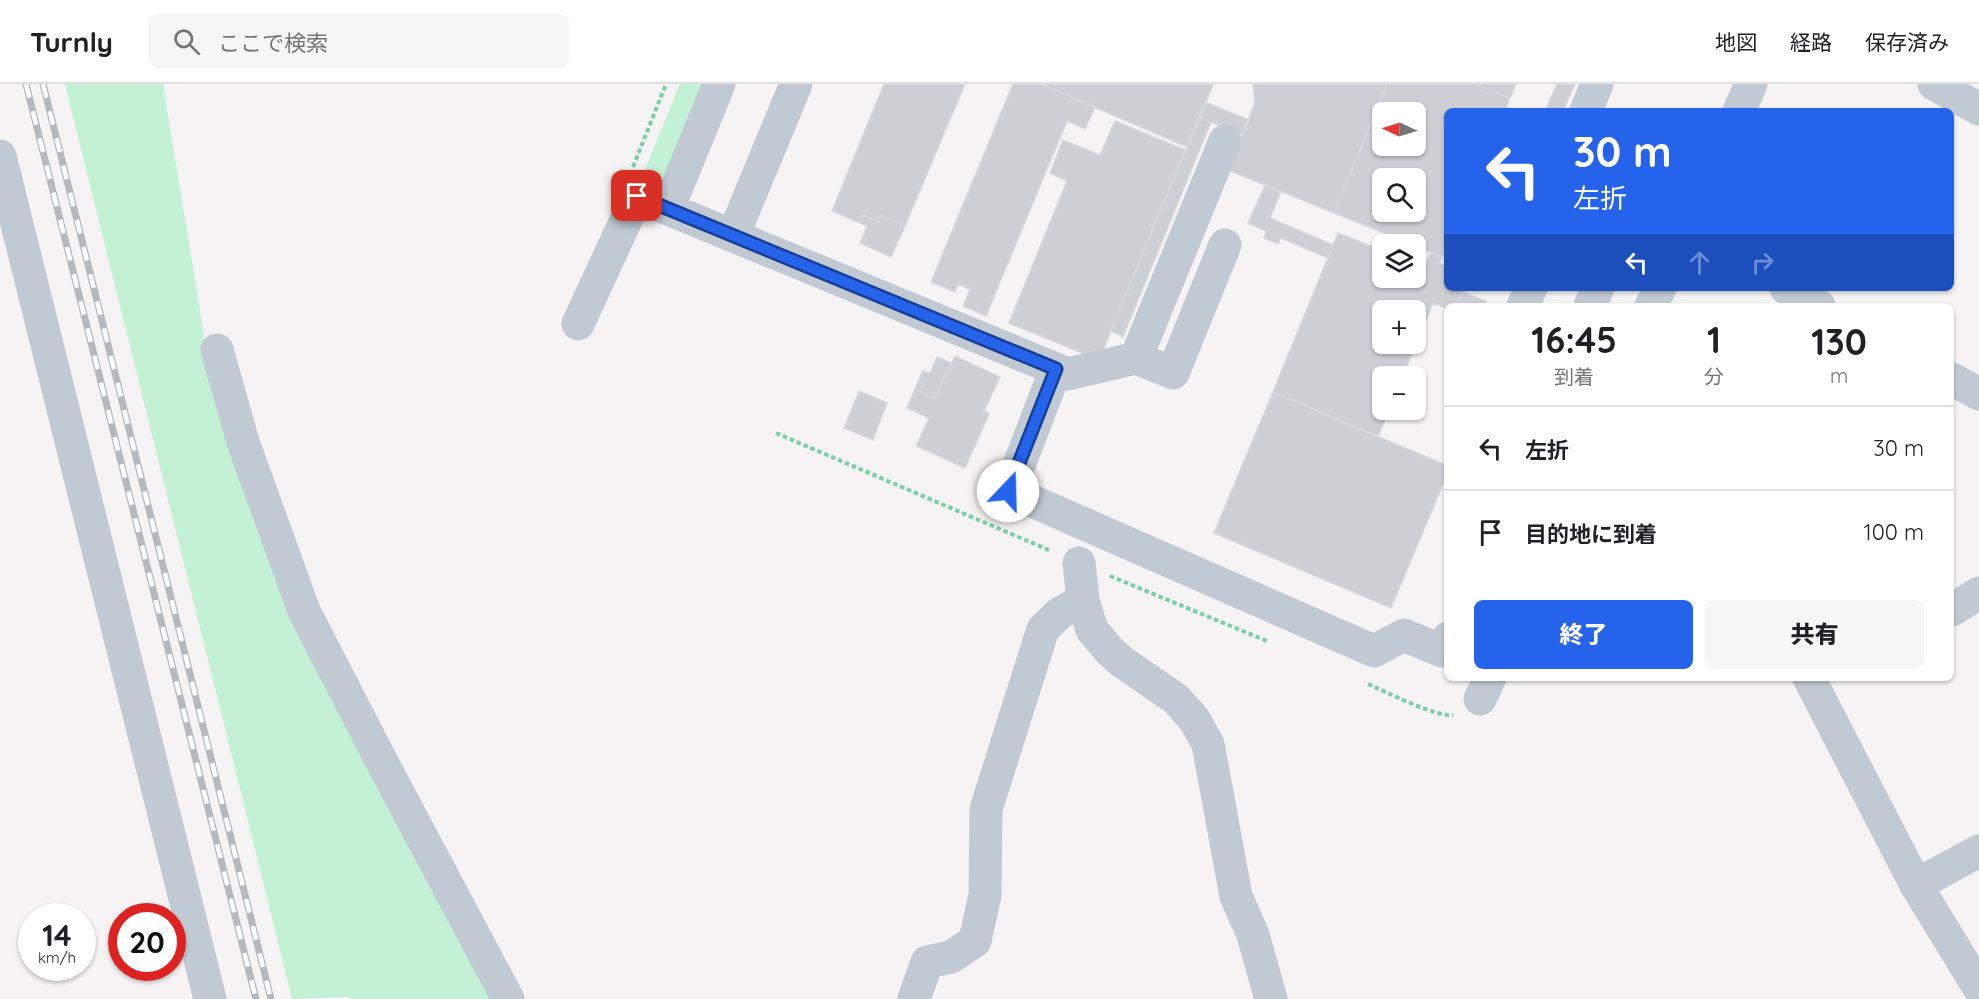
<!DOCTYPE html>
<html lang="ja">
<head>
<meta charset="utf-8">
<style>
  :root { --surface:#fff; --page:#f6f6f6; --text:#202124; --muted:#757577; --line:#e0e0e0; --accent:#2563eb }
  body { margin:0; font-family:Quicksand,"Noto Sans JP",sans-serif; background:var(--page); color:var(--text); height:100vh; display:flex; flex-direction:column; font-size:22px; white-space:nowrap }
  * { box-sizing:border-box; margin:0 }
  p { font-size:20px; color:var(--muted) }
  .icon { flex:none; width:33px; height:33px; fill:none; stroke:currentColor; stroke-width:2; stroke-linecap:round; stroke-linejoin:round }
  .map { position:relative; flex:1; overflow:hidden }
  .details { position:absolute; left:1444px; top:219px; width:510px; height:378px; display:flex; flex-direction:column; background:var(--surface); border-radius:9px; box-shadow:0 2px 4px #0004 }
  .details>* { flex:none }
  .hud { position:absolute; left:1444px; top:24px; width:510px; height:183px; border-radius:9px; box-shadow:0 2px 4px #0004; background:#2563eb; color:#fff; overflow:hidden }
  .needle { width:39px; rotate:274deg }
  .buttons { position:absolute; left:1372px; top:18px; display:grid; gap:12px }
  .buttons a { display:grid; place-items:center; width:54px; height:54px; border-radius:9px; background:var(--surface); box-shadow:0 2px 4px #0004; font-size:30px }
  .speed { position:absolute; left:18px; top:819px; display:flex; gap:12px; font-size:30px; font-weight:700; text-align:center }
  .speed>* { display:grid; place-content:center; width:78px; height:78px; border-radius:50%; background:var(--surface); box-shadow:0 2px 4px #0004; line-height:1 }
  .speed small { font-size:15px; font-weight:400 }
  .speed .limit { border:9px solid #d22; background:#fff; color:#111 }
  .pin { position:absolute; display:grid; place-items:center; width:51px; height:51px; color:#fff; margin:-26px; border-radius:12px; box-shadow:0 3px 9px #0006 }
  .me { position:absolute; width:66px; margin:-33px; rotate:21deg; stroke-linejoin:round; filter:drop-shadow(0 0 4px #0008) }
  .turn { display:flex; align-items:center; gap:21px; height:126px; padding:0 30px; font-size:27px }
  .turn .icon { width:78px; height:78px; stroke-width:2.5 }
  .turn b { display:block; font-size:42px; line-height:51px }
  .lanes { display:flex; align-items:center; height:57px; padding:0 30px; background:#0003; justify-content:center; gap:30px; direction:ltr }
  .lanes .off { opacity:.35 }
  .eta { display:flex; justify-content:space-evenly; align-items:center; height:102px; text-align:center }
  .eta b { font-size:36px; font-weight:800; line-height:42px }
  .cta { display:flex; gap:12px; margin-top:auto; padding:12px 30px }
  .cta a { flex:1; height:69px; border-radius:9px; background:var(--accent); color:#fff; font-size:24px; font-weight:800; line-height:69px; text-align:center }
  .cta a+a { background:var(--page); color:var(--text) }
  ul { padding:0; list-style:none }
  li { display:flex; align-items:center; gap:18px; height:84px; padding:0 30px; border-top:2px solid var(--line) }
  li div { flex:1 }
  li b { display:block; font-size:22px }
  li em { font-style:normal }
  header { display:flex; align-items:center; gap:36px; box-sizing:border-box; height:84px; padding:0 30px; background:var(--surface); border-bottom:2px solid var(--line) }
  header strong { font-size:28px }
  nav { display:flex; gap:33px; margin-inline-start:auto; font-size:21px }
  .search { width:420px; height:54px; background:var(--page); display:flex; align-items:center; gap:15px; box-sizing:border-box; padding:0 21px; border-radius:9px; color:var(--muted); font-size:22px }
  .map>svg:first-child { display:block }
  .green { fill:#c3f1d5 }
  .building { fill:#cdcfd5; stroke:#d7d9de; stroke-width:1.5; fill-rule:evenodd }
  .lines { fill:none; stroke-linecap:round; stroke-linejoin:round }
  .path { stroke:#7ad0a6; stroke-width:4; stroke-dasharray:4.5 3; stroke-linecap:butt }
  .minor { stroke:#c1cad2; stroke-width:33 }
  .rail-casing { stroke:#b5b8bd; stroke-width:7 }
  .rail { stroke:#fff; stroke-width:4.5; stroke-dasharray:14; stroke-linecap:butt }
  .route-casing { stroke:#184099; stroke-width:15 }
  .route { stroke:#2563eb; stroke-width:10 }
</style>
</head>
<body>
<header>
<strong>Turnly</strong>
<div class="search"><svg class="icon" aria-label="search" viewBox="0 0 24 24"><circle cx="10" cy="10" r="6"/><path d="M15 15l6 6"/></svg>ここで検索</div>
<nav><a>地図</a><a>経路</a><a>保存済み</a></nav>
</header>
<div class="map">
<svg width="1979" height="915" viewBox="0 0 1979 915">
  <rect width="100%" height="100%" fill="#f5f3f3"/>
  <path class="green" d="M65,0H163L207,270L235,364L499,915H351L349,913L292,915Z
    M680,0H703L663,95L644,88Z"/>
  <path class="building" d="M884,0H965L905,142L881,131L878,138L863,131L860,139L832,127Z
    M1013,0H1041L1095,23L1085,45L1067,37L986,232L963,222L970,205L958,200L955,208L931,198Z
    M1041,0H1209L1213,1L1187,63Z
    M1253,0H1387L1334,129L1228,86L1255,19Z
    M1387,0H1475L1510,14L1505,27H1448V160L1442,173L1416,162V160H1411L1334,129ZM1383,28H1416V62H1383ZM1383,94H1416V128H1383Z
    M1475,0H1516L1510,14Z
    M1557,0H1575L1563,27H1545Z
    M1205,18L1249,36L1243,51L1199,33Z
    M1199,33L1211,38L1123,253L1111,247Z
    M1115,37L1185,66L1099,276L1009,239L1067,97L1050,89L1063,56L1100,71Z
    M1265,101L1281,108L1270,134L1333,161L1328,174L1281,154L1278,160L1264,154L1266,147L1248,139Z
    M863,131L878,138L881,131L905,142L891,173L860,159L867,142L860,139Z
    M1338,149L1383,167V194H1416V181L1424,184L1431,168L1442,173L1439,179L1448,183V204H1464L1457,222H1448V225L1433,219L1403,292H1383V326H1389L1378,353L1273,308ZM1383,226H1416V260H1383Z
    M1462,208L1486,217L1483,222H1457Z
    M955,272L1000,293L984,327L989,330L965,384L916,362L929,334L907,324L915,305L935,314Z
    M937,273L951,279L935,314L915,305L923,287L930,289Z
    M859,307L887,319L873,356L844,344Z
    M1273,308L1448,382V388L1391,524L1214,449Z"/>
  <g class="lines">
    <path class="path" d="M633,83L666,0
      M776,349L1051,467
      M1110,492L1267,557
      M1368,600C1384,607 1438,634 1453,631"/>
    <path class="minor" d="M719,0L668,125L1068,290L1136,274L1225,57
      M1934,0L1979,25
      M1586,27L1597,0
      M1739,27L1751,0
      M0,72L210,915
      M733,152L796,0
      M1786,204L1819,222
      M1523,222L1531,204
      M1590,222L1598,204
      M1651,222L1660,204
      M578,240L637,112L668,125
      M217,266L243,358L304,527L384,682L508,915
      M1136,274L1173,289L1225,161
      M1056,285L1009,407L1374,567L1404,551L1442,567L1448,554
      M1952,295L1979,310
      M1079,479L1083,516L1092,546L1110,567L1121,577L1176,615L1194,635L1208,660L1236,812L1253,851L1271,915
      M1952,526L1979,509
      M1809,594L1916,801L1979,904
      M1480,615L1490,594
      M1916,801L1979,767
      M914,915L927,878L951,873L975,857L985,811L986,725L1043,545L1060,529L1083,516"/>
    <defs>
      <path id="rail" d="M26,0L256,915
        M43,0L271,915"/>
    </defs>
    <use href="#rail" class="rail-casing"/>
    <use href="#rail" class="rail"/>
  </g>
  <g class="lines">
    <defs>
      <path id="route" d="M637,112L1056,285L1008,407"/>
    </defs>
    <use href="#route" class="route-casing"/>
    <use href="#route" class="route"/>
  </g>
</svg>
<div class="buttons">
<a><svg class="needle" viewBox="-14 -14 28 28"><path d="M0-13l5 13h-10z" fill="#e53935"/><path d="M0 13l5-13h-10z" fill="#757577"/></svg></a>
<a><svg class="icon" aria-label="search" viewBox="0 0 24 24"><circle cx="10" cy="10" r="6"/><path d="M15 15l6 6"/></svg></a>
<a><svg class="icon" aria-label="layers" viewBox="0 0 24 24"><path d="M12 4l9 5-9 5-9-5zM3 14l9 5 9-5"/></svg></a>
<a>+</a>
<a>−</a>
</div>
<div class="speed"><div>14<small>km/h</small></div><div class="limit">20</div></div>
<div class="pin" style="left:637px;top:112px;background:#d93025"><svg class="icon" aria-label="arrive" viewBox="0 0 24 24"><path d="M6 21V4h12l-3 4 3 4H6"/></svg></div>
<svg class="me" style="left:1008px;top:407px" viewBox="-20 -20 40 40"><circle r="19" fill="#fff"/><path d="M0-13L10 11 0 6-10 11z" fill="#2563eb"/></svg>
<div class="hud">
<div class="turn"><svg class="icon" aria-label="left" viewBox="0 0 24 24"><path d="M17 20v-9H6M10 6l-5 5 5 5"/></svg><div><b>30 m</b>左折</div></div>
<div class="lanes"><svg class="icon" aria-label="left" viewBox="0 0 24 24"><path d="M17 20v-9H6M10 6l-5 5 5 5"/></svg><svg class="icon off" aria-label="ahead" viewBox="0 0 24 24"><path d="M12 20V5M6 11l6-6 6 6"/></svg><svg class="icon off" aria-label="right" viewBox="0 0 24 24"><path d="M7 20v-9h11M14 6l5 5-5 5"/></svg></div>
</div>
<section class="details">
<div class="eta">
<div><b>16:45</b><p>到着</p></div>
<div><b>1</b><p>分</p></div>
<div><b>130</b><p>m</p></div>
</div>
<ul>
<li><svg class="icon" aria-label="left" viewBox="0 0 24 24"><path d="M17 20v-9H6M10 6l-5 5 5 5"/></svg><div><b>左折</b></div><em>30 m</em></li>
<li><svg class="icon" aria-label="arrive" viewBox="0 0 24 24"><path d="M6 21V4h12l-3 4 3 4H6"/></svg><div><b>目的地に到着</b></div><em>100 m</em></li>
</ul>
<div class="cta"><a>終了</a><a>共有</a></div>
</section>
</div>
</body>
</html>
